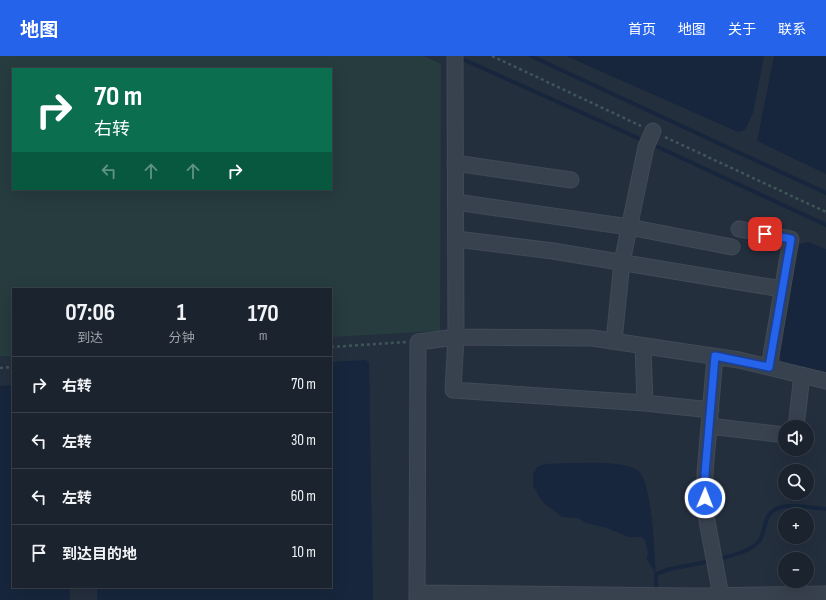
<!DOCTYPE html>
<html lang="zh">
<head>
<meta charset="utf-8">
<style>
  :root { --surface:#1b232e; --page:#242b36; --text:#f1f3f6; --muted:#a0a4aa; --line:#39404a; --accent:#2563eb }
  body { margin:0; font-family:"Sofia Sans Condensed","Noto Sans SC",sans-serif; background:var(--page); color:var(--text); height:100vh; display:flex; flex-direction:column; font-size:15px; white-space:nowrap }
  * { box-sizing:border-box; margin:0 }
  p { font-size:13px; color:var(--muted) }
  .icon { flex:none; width:22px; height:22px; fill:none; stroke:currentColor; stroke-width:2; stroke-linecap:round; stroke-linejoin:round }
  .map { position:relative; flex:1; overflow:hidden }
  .side { position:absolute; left:12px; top:232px; width:320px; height:300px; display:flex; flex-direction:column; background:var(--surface); border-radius:0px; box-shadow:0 4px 16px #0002,0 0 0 1px var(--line) }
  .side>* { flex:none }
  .guide { position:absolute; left:12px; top:12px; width:320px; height:122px; border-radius:0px; box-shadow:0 4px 16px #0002,0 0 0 1px var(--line); background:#0b6e4f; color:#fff; overflow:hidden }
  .fabs { position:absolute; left:778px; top:364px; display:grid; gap:8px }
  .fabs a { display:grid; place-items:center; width:36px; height:36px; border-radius:50%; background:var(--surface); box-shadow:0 4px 16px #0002,0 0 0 1px var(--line); font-size:20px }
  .pin { position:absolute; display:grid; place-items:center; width:34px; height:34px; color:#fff; margin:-17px; border-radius:8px; box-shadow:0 2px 6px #0006 }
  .me { position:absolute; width:44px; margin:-22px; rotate:1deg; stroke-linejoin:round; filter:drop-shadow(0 0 3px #0008) }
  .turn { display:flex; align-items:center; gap:14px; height:84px; padding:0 16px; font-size:18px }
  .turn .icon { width:52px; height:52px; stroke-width:2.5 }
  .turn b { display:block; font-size:28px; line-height:34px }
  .lanes { display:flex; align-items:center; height:38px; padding:0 16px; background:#0003; justify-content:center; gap:20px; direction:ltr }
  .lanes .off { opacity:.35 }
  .eta { display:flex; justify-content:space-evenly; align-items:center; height:68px; text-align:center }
  .eta b { font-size:24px; font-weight:700; line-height:28px }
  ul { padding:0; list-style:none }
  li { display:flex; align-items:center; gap:12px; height:56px; padding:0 16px; border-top:1px solid var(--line) }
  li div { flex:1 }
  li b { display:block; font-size:15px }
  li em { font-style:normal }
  header { display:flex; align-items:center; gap:24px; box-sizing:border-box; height:56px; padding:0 20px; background:var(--accent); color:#fff }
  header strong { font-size:19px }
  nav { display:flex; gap:22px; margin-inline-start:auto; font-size:14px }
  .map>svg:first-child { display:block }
  .green { fill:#263c3f; fill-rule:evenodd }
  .water { fill:#17263c }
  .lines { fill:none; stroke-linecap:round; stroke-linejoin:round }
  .stream { stroke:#17263c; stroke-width:4 }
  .minor-casing { stroke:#414a57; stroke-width:17 }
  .path { stroke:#3f5557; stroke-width:2.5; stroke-dasharray:3 3; stroke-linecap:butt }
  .minor { stroke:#38414e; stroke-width:15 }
  .route-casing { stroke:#184099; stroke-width:10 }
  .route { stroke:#2563eb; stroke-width:7 }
</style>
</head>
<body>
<header>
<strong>地图</strong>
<nav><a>首页</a><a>地图</a><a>关于</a><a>联系</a></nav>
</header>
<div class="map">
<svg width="826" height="544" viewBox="0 0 826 544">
  <rect width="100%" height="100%" fill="#242f3e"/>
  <path class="green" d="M0,0H424L441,8L440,275L331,281V233H13V300H0ZM13,13H331V133H13Z"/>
  <path class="water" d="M566,0H764L753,57L745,74L738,76Z
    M774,0H826V118L757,85Z
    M808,186L826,193V316L781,307L780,295L795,195L800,188Z
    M366,304L369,307L373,544H97V531H331V306Z
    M13,329V531H70V544H0V330Z
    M545,408C566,408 621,403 637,414C653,425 654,497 656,518L647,503L648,496L645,484L641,481H628L607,472L586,467L578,462L562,461L544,447L538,439L533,430V418L537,411Z"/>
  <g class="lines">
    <path class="stream" d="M531,0L826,137
      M458,1L638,82
      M658,91L826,169
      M717,503C729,501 756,494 761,482C767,469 763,455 782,451C795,448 813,452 826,453
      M656,537V518L670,513L711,505"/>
    <defs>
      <path id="minor" d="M455,0L456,281L453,334L645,347
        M455,107L571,124
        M456,146L629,171L732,191
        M739,173L791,183L769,311
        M456,183L553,195L782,233
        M614,285L622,206L646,91L653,75
        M643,290L645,347L711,354
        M715,300L705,417V454L721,540
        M709,370L785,379
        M796,371L802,319
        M418,537L692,540L826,538
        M417,544L418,286L456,281L592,282L739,304L826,325"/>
    </defs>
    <use href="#minor" class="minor-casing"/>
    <path class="path" d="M492,0L641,70
      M665,81L826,156
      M331,291L406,286
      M0,312L13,311"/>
    <use href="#minor" class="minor"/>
  </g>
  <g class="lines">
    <defs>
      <path id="route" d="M705,442V417L715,300L769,311L791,183L765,178"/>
    </defs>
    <use href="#route" class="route-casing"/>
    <use href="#route" class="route"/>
  </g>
</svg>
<div class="fabs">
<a><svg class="icon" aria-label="sound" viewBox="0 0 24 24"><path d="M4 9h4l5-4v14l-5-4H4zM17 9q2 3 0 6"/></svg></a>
<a><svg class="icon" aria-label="search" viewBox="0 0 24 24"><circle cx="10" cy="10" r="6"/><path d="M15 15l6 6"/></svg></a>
<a>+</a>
<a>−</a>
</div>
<div class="pin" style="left:765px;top:178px;background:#d93025"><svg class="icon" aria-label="arrive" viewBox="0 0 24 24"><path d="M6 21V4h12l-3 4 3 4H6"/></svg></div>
<svg class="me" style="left:705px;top:442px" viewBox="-20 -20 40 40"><circle r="17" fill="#2563eb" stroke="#fff" stroke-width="3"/><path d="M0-11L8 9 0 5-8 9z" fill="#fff"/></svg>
<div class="guide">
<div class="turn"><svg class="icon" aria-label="right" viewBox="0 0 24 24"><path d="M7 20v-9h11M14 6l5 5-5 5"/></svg><div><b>70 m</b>右转</div></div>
<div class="lanes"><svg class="icon off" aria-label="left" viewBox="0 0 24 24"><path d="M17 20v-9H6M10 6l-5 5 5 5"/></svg><svg class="icon off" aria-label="ahead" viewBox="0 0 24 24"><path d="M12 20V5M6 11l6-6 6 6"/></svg><svg class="icon off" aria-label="ahead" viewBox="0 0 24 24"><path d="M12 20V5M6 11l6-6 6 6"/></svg><svg class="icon" aria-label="right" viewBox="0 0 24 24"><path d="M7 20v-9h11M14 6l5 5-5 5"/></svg></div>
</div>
<section class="side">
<div class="eta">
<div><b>07:06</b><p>到达</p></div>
<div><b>1</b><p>分钟</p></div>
<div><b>170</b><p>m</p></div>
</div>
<ul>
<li><svg class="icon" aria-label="right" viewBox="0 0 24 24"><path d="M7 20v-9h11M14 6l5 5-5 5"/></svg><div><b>右转</b></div><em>70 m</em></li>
<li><svg class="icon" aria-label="left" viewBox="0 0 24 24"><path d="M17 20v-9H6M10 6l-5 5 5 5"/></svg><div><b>左转</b></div><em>30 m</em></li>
<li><svg class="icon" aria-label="left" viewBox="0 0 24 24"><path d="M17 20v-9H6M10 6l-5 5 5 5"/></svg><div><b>左转</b></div><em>60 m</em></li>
<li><svg class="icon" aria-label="arrive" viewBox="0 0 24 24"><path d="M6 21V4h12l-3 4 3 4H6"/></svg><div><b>到达目的地</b></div><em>10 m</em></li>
</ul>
</section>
</div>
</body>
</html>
